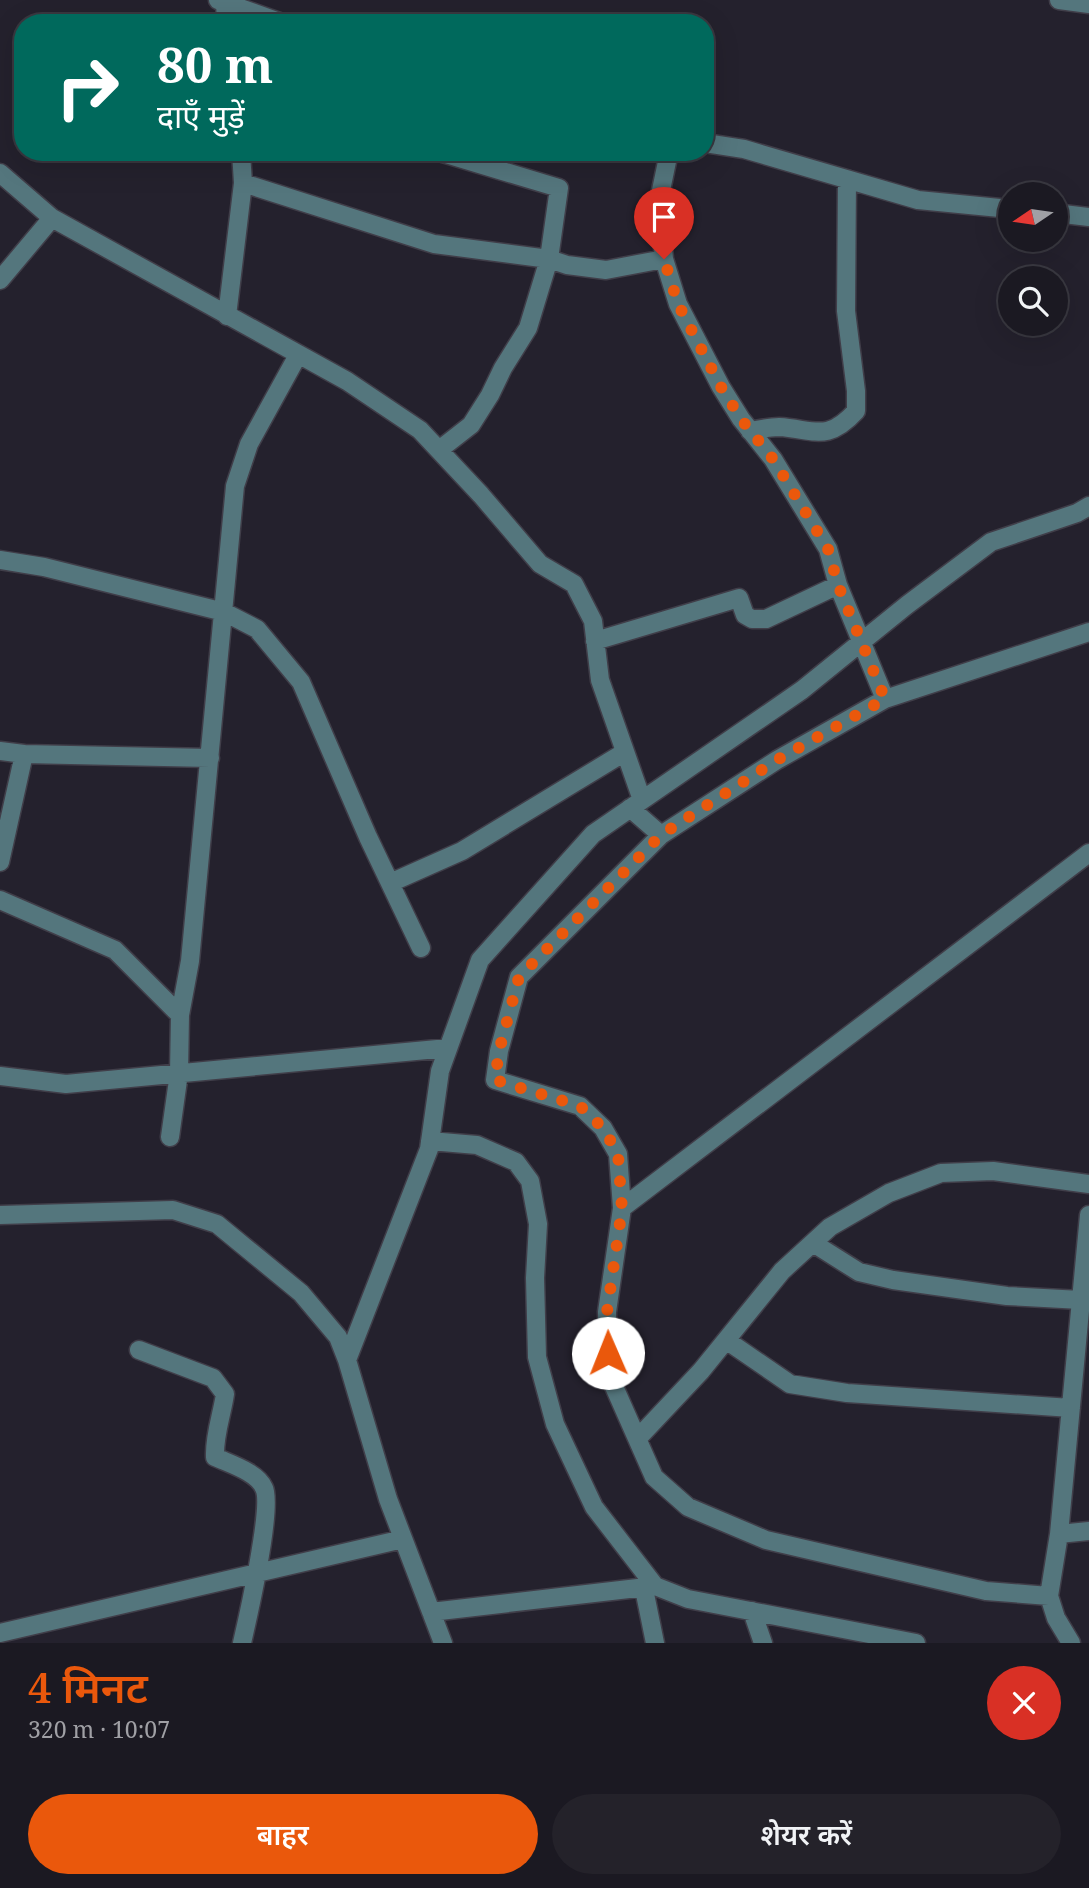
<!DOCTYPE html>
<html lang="hi">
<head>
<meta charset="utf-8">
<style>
  :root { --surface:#1b1922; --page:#24222a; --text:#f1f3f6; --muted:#a0a0a5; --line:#393840; --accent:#ea580c }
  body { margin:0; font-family:"Noto Serif","Noto Sans Devanagari",serif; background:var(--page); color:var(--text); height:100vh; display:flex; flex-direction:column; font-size:26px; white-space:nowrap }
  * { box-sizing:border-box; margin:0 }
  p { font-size:23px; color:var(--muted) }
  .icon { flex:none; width:38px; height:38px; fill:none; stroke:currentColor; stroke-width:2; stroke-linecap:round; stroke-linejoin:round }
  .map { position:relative; height:1643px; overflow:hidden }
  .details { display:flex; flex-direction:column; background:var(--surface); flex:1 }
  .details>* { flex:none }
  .top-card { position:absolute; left:14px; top:14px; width:700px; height:147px; border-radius:28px; box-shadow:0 7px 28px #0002,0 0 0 2px var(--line); background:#00695c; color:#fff; overflow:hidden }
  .needle { width:46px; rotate:257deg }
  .buttons { position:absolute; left:998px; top:182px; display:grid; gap:14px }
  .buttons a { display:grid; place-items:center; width:70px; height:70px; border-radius:50%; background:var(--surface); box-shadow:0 7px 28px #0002,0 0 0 2px var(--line); font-size:35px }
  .pin { position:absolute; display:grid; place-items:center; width:60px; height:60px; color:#fff; margin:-72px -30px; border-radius:50% 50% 50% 0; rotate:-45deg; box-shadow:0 0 7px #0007 }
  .pin .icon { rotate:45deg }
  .me { position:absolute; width:77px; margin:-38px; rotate:359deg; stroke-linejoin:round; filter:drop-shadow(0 0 5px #0008) }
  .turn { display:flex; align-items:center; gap:24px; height:147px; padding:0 28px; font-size:32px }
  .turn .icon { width:91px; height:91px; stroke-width:2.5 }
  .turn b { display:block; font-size:49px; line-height:60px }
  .round { display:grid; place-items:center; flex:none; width:74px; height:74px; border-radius:37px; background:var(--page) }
  .headline { display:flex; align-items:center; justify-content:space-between; height:119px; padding:0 28px }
  h1 { font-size:42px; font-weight:600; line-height:52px; color:var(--accent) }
  .action { display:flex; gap:14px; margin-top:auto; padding:14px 28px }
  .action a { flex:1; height:80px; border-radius:42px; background:var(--accent); color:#fff; font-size:28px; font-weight:600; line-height:80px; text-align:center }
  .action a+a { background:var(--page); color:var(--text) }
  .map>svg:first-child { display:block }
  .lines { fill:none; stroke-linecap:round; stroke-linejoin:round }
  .minor-casing { stroke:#403e49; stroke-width:21 }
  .minor { stroke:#54767d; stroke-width:18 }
  .route { stroke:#ea580c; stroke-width:12; stroke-dasharray:0 21.6 }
</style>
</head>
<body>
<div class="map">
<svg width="1089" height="1643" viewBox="0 0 1089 1643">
  <rect width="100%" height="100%" fill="#24212d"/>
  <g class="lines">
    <defs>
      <path id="minor" d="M218,0L282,23
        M1059,0L1089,4
        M225,2L226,23
        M705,143L744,149L918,200L1010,209
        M241,152L243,183L434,244L549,259L559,188L439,152
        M0,173L52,218L347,381L420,430L481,495L540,564L574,584L593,621L600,680L642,800
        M1055,213L1089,217
        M664,259L659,200L669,152
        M0,280L52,218
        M227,316L243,183
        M750,431C760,429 770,427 779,427C814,429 827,443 856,411V391L846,311L847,179
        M439,450L471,425L490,395L503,368L528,328L549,259L567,265L606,270L664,259L678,304L721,387L741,419L773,459L828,549L838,585L885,699
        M0,560L44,567L224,612L257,629L301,682L368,837L421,948
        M595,641L739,598L745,615L752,619H766L838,585
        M0,751L24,754
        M630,808L661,835
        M0,862L24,754L210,758
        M390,883L462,851L625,752
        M0,900L115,950L180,1015
        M0,1076L66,1084L448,1048
        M170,1137L179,1073L180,1015L190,961L235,486L249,444L298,355
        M430,1141L477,1145L516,1162L530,1181L538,1224L535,1278L537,1357L555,1424L594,1507L655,1586L688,1599L916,1643
        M622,1208L1089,853
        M0,1215L173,1210L217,1224L301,1293L338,1337L347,1360L388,1499L443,1643
        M813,1243L859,1272L893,1280L1007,1296L1081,1300
        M726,1340L790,1384L847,1393L1071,1408
        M139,1350L213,1378L225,1394C222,1415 214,1435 215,1457C230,1464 257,1472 264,1488C273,1506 248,1617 242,1643
        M347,1360L429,1149L440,1071L480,960L593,834L802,690L907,605L991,542L1077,513L1089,506
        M638,1438L701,1371L782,1271L830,1227L889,1193L941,1173L993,1171L1089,1184
        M1059,1534L1089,1531
        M644,1589L655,1643
        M1049,1596L986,1591L766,1540L688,1507L654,1477L608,1373L607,1312L622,1208L618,1154L603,1128L580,1106L495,1080L499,1051L519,977L661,835L777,760L885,699L1089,632
        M752,1611L763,1643
        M431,1612L655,1586
        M0,1633L403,1539
        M1071,1643L1056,1618L1049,1596L1059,1534L1089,1215"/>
    </defs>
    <use href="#minor" class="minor-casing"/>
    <use href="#minor" class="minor"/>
  </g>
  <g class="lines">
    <path class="route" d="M608,1353L607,1312L622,1209L618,1154L603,1128L580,1106L495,1080L499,1051L519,977L661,835L777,760L885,699L838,585L828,549L773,459L741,419L721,387L678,304L664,259"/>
  </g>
</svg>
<div class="buttons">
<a><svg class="needle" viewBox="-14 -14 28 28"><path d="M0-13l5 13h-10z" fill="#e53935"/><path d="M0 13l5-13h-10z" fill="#a0a0a5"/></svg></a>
<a><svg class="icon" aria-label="search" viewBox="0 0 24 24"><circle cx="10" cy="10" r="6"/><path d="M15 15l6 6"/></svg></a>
</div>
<div class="pin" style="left:664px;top:259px;background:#d93025"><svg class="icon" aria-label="arrive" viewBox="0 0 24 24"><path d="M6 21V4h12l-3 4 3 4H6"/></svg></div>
<svg class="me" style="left:608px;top:1353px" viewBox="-20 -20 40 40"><circle r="19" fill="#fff"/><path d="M0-13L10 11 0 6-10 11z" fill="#ea580c"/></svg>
<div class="top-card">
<div class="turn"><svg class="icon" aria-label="right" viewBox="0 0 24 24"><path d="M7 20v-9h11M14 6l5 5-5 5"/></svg><div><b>80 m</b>दाएँ मुड़ें</div></div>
</div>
</div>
<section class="details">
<div class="headline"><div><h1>4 मिनट</h1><p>320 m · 10:07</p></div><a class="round" style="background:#d93025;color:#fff"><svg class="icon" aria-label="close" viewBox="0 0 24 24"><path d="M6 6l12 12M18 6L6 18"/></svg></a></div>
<div class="action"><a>बाहर</a><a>शेयर करें</a></div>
</section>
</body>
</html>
